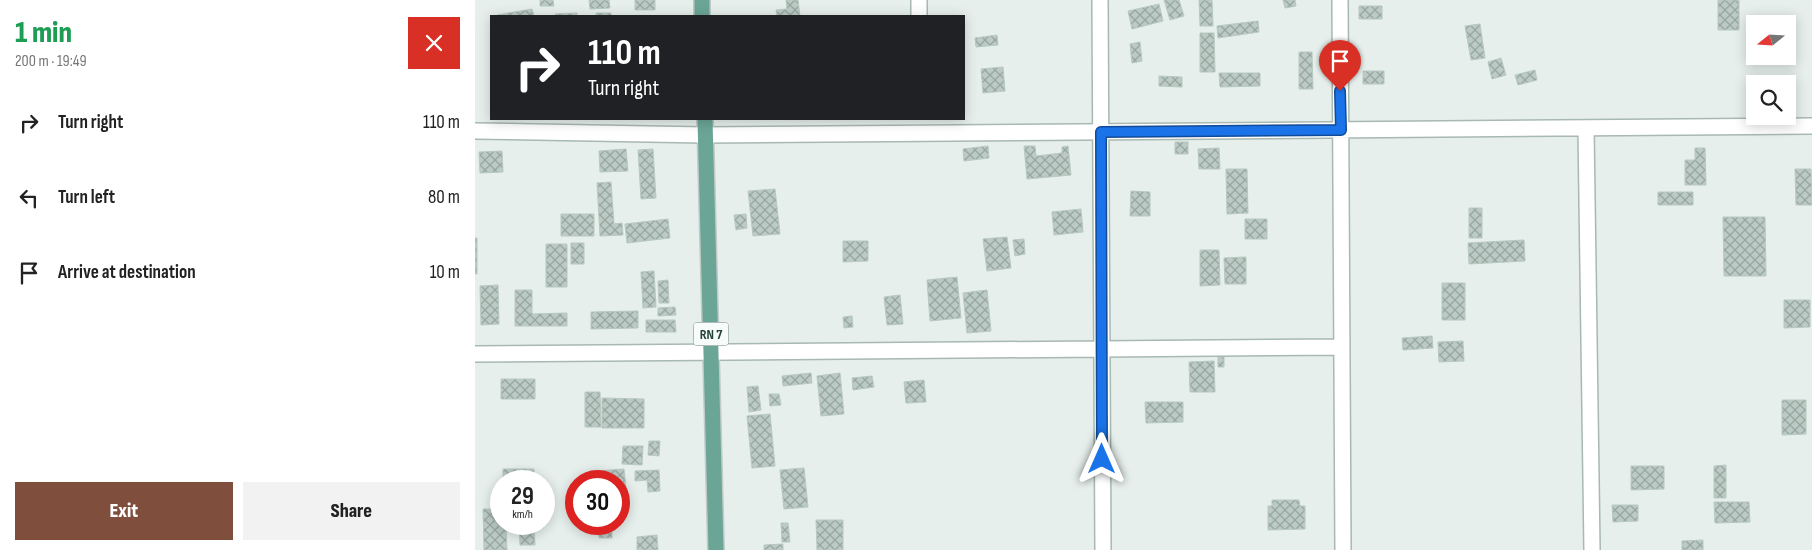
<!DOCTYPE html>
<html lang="en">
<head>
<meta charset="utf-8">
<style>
  :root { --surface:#fff; --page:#f2f2f2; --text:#222; --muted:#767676; --accent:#804e3d }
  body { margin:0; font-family:"Sofia Sans Condensed",sans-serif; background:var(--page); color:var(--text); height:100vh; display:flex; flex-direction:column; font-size:19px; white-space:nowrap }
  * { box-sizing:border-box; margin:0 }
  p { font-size:16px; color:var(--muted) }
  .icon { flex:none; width:28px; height:28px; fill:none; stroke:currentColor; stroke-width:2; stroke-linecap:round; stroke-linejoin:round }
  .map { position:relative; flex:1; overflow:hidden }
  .panel { display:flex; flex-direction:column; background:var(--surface); width:475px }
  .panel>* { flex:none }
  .hud { position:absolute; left:15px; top:15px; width:475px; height:105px; border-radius:0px; box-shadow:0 2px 12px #0003; background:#202124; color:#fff; overflow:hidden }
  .needle { width:32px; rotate:252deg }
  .tools { position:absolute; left:1271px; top:15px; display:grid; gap:10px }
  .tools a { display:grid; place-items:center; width:50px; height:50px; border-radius:0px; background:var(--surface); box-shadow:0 2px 12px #0003; font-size:25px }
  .speed { position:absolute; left:15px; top:470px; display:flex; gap:10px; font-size:25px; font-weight:700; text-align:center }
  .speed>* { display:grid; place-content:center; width:65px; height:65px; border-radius:50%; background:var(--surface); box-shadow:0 2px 12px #0003; line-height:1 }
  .speed small { font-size:12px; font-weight:400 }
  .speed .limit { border:8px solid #d22; background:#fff; color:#111 }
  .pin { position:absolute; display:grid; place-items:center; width:42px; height:42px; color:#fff; margin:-51px -21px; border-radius:50% 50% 50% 0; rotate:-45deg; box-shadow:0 0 5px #0007 }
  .pin .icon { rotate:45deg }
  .me { position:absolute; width:55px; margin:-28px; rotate:0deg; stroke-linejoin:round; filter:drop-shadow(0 0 4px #0008) }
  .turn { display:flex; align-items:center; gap:18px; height:105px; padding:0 15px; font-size:22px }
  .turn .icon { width:65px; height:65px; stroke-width:2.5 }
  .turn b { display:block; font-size:35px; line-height:42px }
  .round { display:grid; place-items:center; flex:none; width:52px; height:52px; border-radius:0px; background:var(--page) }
  .head { display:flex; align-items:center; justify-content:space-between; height:85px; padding:0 15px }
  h1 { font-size:30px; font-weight:800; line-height:38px; color:#1e9e55 }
  .primary-button { display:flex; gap:10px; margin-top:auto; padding:10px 15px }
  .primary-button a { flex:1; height:58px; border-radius:0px; background:var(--accent); color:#fff; font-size:20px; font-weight:800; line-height:58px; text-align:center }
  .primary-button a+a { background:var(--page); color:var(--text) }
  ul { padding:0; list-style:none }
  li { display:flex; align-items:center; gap:15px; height:75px; padding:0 15px }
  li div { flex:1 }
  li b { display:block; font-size:19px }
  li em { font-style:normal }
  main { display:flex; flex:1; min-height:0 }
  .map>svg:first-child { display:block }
  .building { fill:url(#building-cross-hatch); stroke:#b8c9c2 }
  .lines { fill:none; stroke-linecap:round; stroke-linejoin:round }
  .minor-casing { stroke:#a8b8b2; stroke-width:18 }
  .primary-casing { stroke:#c2cac8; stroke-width:18 }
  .minor { stroke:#fff; stroke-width:15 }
  .primary { stroke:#6aa596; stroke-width:15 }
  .route-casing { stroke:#114b97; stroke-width:12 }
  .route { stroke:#1a73e8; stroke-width:9 }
  .labels { text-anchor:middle; stroke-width:4; stroke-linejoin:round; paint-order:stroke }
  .shield { fill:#f7fbf9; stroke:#637a73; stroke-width:1 }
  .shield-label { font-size:14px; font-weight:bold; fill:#24423a }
</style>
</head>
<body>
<main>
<section class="panel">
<div class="head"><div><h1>1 min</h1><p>200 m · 19:49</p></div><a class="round" style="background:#d93025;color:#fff"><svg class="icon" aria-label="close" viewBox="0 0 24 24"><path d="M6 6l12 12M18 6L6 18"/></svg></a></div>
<ul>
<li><svg class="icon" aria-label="right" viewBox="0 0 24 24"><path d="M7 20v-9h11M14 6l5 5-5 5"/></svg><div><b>Turn right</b></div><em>110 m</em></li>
<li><svg class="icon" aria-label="left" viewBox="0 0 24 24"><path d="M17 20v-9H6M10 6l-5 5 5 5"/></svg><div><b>Turn left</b></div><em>80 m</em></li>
<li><svg class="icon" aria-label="arrive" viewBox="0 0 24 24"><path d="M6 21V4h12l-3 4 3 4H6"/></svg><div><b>Arrive at destination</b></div><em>10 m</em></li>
</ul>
<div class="primary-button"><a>Exit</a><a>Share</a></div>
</section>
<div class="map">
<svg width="1337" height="550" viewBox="0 0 1337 550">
  <defs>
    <pattern id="building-cross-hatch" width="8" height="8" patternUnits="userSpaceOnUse" patternTransform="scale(1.25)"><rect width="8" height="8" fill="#bbcac4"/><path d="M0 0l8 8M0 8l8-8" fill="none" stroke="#98a6a0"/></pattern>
  </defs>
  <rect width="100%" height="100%" fill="#e6efeb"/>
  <path class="building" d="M65,0H78L79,6H65Z
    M114,0H134L135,8L115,9Z
    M160,0H180V10H160Z
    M311,0H323L325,16H302L301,10L312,9Z
    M689,0H704L709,16L695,20Z
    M724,0H737L738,26H725Z
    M808,0H820L821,6L810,8Z
    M1243,0H1264V30H1243Z
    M684,4L688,21L657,29L653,11Z
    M884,6H907V19H884Z
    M57,9L59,16H22V15Z
    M102,13V16H80V14Z
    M121,13H136V16H121Z
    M783,21L784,32L743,38L742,26Z
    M1005,24L1010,58L996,60L990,26Z
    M725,33H739L740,72H725Z
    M522,35L523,45L501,47L500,38Z
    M665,42L667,61L657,63L655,44Z
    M824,52H837L838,89H824Z
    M1026,58L1031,75L1017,79L1013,62Z
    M528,67L530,91L508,93L506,69Z
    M1060,70L1062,80L1043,85L1040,75Z
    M888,71H909V84H888Z
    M744,73H785V86L745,87Z
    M684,76L707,77V87L684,86Z
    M700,142H713V154H700Z
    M513,146L514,158L489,161L488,149Z
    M549,146H560L561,156L587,153V147L593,146L596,175L552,179Z
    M744,148L745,169H724L723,149Z
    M1220,148H1230L1231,185H1210V160H1220Z
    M151,149L153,171L125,172L124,151Z
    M178,149L181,198L166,199L163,150Z
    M27,151L28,172L5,173L4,152Z
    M751,169H772L773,213L752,214Z
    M1320,169H1336L1337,205H1321Z
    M136,182L139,224L147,223L148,235L125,236L122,183Z
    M300,189L305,234L278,236L273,191Z
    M656,191L675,192V216H655Z
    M1183,192H1218V205H1183Z
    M994,208H1007V238H994Z
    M606,209L608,232L579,235L577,212Z
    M86,214H119V236H86Z
    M271,214L272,228L261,230L259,215Z
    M1248,217H1290L1291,276H1249Z
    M193,219L195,238L152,243L150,224Z
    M770,219H792V239H770Z
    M532,237L536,268L512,271L508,239Z
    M0,238H2V274H0Z
    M549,239L550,254L540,256L538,240Z
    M1049,240L1050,261L994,264L993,243Z
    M368,241H393V261L368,262Z
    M96,243H109V264H96Z
    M71,244H92V287H71Z
    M725,250H744L745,285L725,286Z
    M771,257V284H750L749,258Z
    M179,271L181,307L168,308L166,272Z
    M482,277L486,318L455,321L452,280Z
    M193,280L194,303H184L183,281Z
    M967,283H990V320H967Z
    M23,285L24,324L6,325L5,286Z
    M40,290H57V314L92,313V326H40Z
    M512,290L516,331L492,333L488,293Z
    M425,295L428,324L412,325L409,297Z
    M1309,300H1335V327L1309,328Z
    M200,307L201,315L183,316V308Z
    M163,311V328L116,329V312Z
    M377,316L378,327L369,328L368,317Z
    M171,320H200L201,332H171Z
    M957,336L958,348L928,350L927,338Z
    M988,341L989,361L964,362L963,342Z
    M743,357H749V367H743Z
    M739,361L740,392H715L714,362Z
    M336,373L337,383L308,386L307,376Z
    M365,373L369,414L346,416L342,376Z
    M397,376L399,387L378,390L377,378Z
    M26,379H60V399H26Z
    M449,380L451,402L431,403L429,382Z
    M283,386L286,410L274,412L272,387Z
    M110,392H125L126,427H110Z
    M294,394H304L306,405L295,406Z
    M127,398L169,399V428H127Z
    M1307,400H1331V434L1307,435Z
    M670,402H708V422L671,423Z
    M295,414L300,466L277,468L272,416Z
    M174,441H185L184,456L173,455Z
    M148,446H168L167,465L147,464Z
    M1251,465V498H1239V466Z
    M1156,466H1189V489L1156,490Z
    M329,468L333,507L309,509L305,470Z
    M28,469H59V481H28Z
    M149,469L151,489H144V481H123L122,471Z
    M184,470L185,491L173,492L172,480L160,481V471Z
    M797,500H824L825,506H830V529L793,530V506H797Z
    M1239,502H1274L1275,522L1240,523Z
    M1137,505H1163V521L1138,522Z
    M8,509H26V524H31L32,550H9Z
    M341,520H368V550H342Z
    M306,523H313L315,542H307Z
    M44,524H59L60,545H45Z
    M123,524H137V538H124Z
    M182,535L183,550H162V537Z
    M1228,540V550H1207V541Z
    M308,544V550H289V545Z"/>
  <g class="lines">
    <defs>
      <path id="minor" d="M444,0V16
        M625,0L628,550
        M865,0L868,550
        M1111,128L1117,550
        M0,131L230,135L1337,126
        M0,354L867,347"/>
      <path id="primary" d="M227,0V16
        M230,119L241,550"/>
    </defs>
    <use href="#minor" class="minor-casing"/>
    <use href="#primary" class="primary-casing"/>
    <use href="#minor" class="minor"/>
    <use href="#primary" class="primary"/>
  </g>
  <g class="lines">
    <defs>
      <path id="route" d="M627,459L626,132L866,130L865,91"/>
    </defs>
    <use href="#route" class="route-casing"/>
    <use href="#route" class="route"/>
  </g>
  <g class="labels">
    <rect class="shield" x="218.5" y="322.5" width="35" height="23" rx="4"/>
    <g class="shield-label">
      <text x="236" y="339">RN 7</text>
    </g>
  </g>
</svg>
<div class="tools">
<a><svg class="needle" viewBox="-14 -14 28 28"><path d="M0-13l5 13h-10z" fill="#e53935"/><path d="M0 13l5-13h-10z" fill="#767676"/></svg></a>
<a><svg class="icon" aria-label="search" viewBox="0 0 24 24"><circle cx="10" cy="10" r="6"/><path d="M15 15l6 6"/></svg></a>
</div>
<div class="speed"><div>29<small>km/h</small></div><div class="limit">30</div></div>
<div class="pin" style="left:865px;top:91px;background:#d93025"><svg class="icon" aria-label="arrive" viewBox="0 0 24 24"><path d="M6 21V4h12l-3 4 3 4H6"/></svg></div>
<svg class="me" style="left:627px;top:459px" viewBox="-20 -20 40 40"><path d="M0-17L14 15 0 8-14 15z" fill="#1a73e8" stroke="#fff" stroke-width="4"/></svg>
<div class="hud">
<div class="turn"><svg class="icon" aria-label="right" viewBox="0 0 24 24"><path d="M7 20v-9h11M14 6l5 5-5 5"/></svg><div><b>110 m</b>Turn right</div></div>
</div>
</div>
</main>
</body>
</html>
